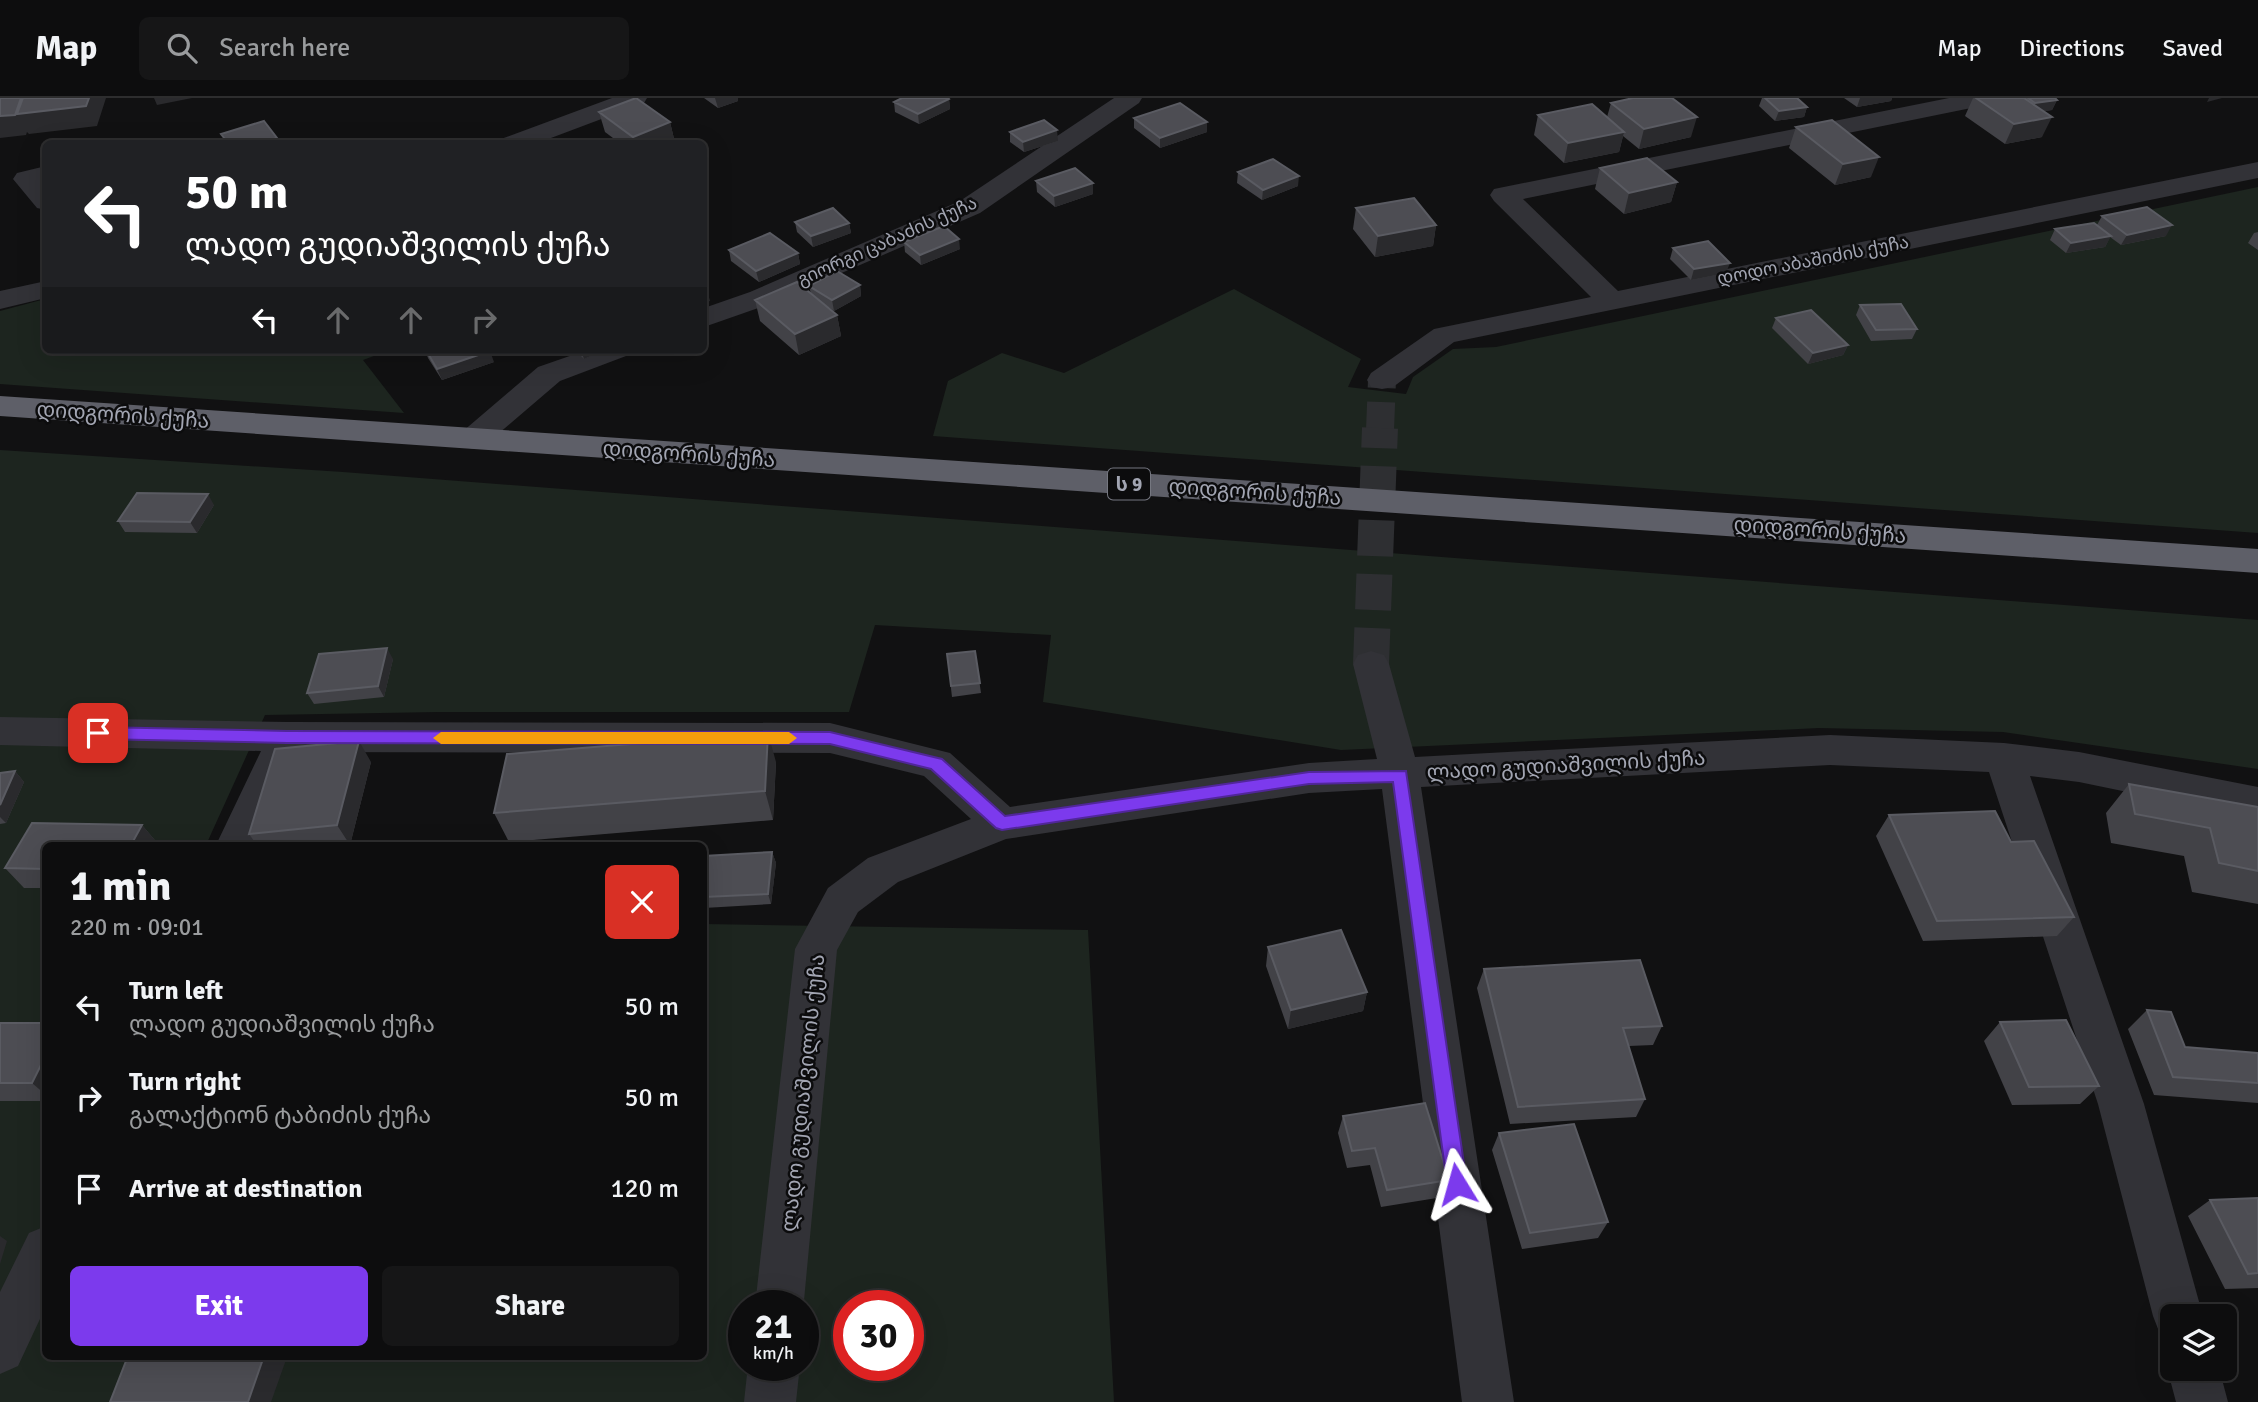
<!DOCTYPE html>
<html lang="en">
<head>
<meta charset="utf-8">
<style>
  :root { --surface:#0d0d0e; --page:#161617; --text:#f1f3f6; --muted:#9a9c9e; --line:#2d2d2e; --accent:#7c3aed }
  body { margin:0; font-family:Signika,"Noto Sans Georgian",sans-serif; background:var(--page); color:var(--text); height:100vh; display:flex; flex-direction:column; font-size:26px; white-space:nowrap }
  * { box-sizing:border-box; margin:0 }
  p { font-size:23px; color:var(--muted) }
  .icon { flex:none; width:38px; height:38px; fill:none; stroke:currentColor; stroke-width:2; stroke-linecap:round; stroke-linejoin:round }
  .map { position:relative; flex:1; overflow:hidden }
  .panel { position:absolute; left:42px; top:744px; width:665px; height:518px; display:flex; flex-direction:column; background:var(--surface); border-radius:10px; box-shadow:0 7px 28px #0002,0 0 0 2px var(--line) }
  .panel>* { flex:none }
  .hud { position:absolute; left:42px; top:42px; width:665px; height:214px; border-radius:10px; box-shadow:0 7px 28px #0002,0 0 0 2px var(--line); background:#202124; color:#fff; overflow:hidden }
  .controls { position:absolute; left:2160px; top:1206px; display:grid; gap:14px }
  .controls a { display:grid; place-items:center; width:77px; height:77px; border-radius:10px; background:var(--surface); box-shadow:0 7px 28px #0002,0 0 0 2px var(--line); font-size:35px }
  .speed { position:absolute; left:728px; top:1192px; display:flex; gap:14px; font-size:35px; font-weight:700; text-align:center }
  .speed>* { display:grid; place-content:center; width:91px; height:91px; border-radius:50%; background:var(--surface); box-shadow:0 7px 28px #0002,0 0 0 2px var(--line); line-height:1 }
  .speed small { font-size:18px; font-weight:400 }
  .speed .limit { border:10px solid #d22; background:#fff; color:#111 }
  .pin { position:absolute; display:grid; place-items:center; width:60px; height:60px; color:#fff; margin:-30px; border-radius:14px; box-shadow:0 4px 10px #0006 }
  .me { position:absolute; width:77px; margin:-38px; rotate:352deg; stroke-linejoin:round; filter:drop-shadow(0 0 5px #0008) }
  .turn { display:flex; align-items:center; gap:24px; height:147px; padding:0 28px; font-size:32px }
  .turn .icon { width:91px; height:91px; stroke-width:2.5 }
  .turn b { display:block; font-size:49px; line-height:60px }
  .lanes { display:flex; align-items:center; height:66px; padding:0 28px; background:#0003; justify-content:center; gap:35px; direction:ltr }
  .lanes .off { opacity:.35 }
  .round { display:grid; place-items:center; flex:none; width:74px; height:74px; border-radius:10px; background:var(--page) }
  .overview { display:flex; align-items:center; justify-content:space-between; height:119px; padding:0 28px }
  h1 { font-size:42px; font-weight:800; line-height:52px }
  .action { display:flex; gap:14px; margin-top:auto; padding:14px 28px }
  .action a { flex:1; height:80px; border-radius:10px; background:var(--accent); color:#fff; font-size:28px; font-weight:800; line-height:80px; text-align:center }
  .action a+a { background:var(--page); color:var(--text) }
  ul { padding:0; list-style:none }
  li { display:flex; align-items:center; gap:21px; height:91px; padding:0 28px }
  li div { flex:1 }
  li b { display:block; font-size:26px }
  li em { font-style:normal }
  header { display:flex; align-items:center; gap:42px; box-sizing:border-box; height:98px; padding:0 35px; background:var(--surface); border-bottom:2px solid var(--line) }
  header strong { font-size:33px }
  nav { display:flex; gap:38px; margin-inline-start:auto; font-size:24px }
  .search { width:490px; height:63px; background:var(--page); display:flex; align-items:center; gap:18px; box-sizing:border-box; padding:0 24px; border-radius:10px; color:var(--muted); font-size:26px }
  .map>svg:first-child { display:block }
  .green { fill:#1d251f; fill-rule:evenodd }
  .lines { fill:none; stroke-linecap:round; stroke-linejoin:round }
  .minor-tunnel-far1 { stroke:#2e2f32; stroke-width:28; stroke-dasharray:28 14; stroke-linecap:butt }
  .minor-tunnel { stroke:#2e2f32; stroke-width:36; stroke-dasharray:36 18; stroke-linecap:butt }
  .minor { fill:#323237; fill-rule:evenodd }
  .highway { fill:#5e5f68; fill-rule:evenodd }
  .wall { fill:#424247 }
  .shaded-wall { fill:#2a2a2d }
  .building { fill:#4d4d53; stroke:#5a5b62; stroke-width:2 }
  .route { fill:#7c3aed; stroke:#51269a; stroke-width:2 }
  .slow { fill:#f59e0b }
  .labels { text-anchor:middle; stroke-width:5; stroke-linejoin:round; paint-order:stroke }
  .far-street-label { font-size:18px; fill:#a2a5b2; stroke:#0c0c0d }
  .shield { fill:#0c0c0d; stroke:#757780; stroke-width:2 }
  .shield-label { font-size:19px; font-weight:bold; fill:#a2a5b2 }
  .street-label { font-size:21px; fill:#a2a5b2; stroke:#0c0c0d }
</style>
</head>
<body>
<header>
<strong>Map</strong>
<div class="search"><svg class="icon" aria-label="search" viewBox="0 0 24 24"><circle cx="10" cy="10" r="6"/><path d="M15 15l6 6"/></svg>Search here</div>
<nav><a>Map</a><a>Directions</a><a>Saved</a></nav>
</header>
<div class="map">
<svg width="2258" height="1304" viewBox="0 0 2258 1304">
  <rect width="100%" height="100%" fill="#111112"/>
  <path class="green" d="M2258,89V435L933,338L948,283L1002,255L1064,275L1234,191L1361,261L1348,289L1406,296L1413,279L1453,251L1496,249Z
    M45,201L46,252H390L363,262L404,315L0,286V213Z
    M0,352L343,374L2258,522V671L2003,634L1819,630L1341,652L1043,604L1051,537L875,527L849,614H438L265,617L206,747H46V1258H704V826L1088,832L1114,1304H0ZM744,1208H803V1267H744ZM849,1208H908V1267H849Z"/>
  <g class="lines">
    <path class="minor-tunnel-far1" d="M1380,332L1382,282"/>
    <path class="minor-tunnel" d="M1371,566L1380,330"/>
    <path class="minor" d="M612,0H647L644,5L535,46H498L501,41Z
      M1114,0H1142L1139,5L980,115L770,206L704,229V210L750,194L960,103Z
      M1949,0H1998L1995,5L1986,7L1523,101L1618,193L2258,64V80L1454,244L1393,289L1382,291L1371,289L1367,282L1371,275L1434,231L1591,199L1494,103L1490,97L1494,91Z
      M46,68L43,85L46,112L37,110L13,81L17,75Z
      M46,183V200L0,211V193Z
      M587,252H630L626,258L560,283L484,348L473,351L462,348L457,341L462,334L538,269Z
      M1371,553L1384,557L1389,566L1415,659L1830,637L2004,645L2079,654L2258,689V721L2079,684L2030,678L2144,1006L2203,1218H2172V1241L2160,1236L2153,1218L2098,1006L1989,674L1830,667L1421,689L1514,1304H1462L1382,691L1309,695L1006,741L898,784L858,814L837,852L803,1213V1208H755L795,851L828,790L868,760L971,721L924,678L830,655L299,654L256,747H216L261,653L0,647V619L287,624L830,625L950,655L1010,709L1309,665L1377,661L1353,566L1358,557Z
      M46,1128V1208L18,1268L0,1276V1194L29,1135Z
      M2172,1259V1270H2219L2228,1304H2176L2167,1270Z
      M748,1267H800L796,1304H744Z"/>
    <path class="highway" d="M0,298L2258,451V475L0,318Z"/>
  </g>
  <path class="wall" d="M704,0H738V3L718,10Z
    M1762,0H1797L1807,9L1804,19L1775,23L1759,8Z
    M1844,0H1892L1891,3L1857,9Z
    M1973,0H2055L2057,2L2052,12L2044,13L2042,39L2005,46L1965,18Z
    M949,1L950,11L919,26L895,14L894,4Z
    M1611,5L1691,39L1639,51L1623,38L1619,54L1564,65L1534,37L1538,17L1607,19Z
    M599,14L670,24L675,45L672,46H621L605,34Z
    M1134,20L1207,34L1160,50L1134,30Z
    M1796,29L1871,79L1835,87L1789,50Z
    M1010,34L1058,43L1024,54L1010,44Z
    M1600,70L1677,84L1671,104L1624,116L1595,91Z
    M1238,74L1298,88L1262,102L1237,85Z
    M1036,83L1093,96L1055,109L1037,94Z
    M1356,110L1436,127L1433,148L1375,159L1353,131Z
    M2102,118L2166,138L2121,147L2110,139L2105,149L2066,155L2050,142L2055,131L2097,127Z
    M795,124L849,125L851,135L813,149L797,134Z
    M2258,134V152L2248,145L2254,135Z
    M904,144L960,151L921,167L905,154Z
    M1673,150L1726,175L1691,182L1670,161Z
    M729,152L798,155L800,166L759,184L731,163Z
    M860,187L861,198L834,213L824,206L837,217L841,238L799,257L760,223L755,202L811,196L809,188Z
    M1860,207L1917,231L1912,241L1871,243L1856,217Z
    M1776,220L1848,247L1843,257L1808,266L1772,230Z
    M425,252L494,264L442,282L428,260Z
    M575,252H604L584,261Z
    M214,407L197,435L125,434L118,423Z
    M975,553L981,595L952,599L947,556Z
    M393,561L384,599L314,606L307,595Z
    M371,664L350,747H257L249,736Z
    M776,664L773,722L509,744L494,715Z
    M15,673L24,684L6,725L0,726V675Z
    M2129,686L2258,709V806L2192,794L2184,758L2111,745L2106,715Z
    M1889,717L2011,744L2074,819L2057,838L1923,843L1876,738Z
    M32,725L142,727L159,747H46V790H24L5,770Z
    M772,754L776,765L771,806L704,810V758Z
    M1268,849L1367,894L1363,913L1288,931L1266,868Z
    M1484,871L1662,928L1653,947L1629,948L1645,1001L1636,1019L1510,1026L1477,890Z
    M2147,912L2185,949L2258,955V1005L2154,997L2128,931Z
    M2000,924L2099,988L2080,1006L2012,1007L1984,943Z
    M0,925H46V1003H0Z
    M1343,1018L1449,1082L1443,1099L1381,1109L1370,1067L1347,1070L1338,1035Z
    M1499,1035L1608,1124L1598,1140L1522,1151L1492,1052Z
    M2258,1100V1190L2225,1191L2188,1118L2210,1102Z"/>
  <path class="shaded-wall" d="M21,0H106L97,28L29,36L27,34L26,37L0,40V18Z
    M154,0H192L157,7Z
    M715,0H738V3L718,10Z
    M1860,0H1892L1891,3L1857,9Z
    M2209,0H2222L2207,4Z
    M949,1L950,11L919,26L918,16Z
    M2057,2L2052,12L2030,16L2035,5Z
    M1807,9L1804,19L1775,23L1779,13Z
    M1697,19L1691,39L1639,51L1644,31Z
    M2052,19L2042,39L2005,46L2014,26Z
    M670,24L675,45L672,46H635L633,39Z
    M1207,24V34L1160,50V40Z
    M1057,32L1058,43L1024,54L1023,44Z
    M1624,34L1619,54L1564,65L1568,45Z
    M277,40L280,46H258Z
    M1879,59L1871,79L1835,87L1843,66Z
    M1299,78L1298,88L1262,102L1263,92Z
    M1677,84L1671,104L1624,116L1629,95Z
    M1093,85V96L1055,109L1054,98Z
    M849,125L851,135L813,149L811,138Z
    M1436,127L1433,148L1375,159L1378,138Z
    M2172,127L2166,138L2121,147L2127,137Z
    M2111,138L2105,149L2066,155L2071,145Z
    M959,141L960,151L921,167L920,157Z
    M798,155L800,166L759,184L756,173Z
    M1730,165L1726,175L1691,182L1694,171Z
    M704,182L710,203L704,205Z
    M860,187L861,198L834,213L832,202Z
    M837,217L841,238L799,257L795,236Z
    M1848,247L1843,257L1808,266L1813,255Z
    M581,252H604L584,261Z
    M490,253L494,264L442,282L437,271Z
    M208,396L214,407L197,435L190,424Z
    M387,550L393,561L384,599L378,588Z
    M768,635L776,664L773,722L765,693Z
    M359,643L371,664L350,747L337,727Z
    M15,673L24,684L6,725L0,719V707Z
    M142,727L159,747H131Z
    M772,754L776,765L771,806L768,796Z
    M1367,894L1363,913L1288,931L1291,912Z
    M46,957V997L32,985Z
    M0,1138L7,1143L0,1166Z
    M264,1258L287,1259L271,1304H248Z"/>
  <path class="building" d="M0,0H21L15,17L0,18Z
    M23,0H89L86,8L17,16Z
    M636,0L670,24L633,39L599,14Z
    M902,0H948L949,1L918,16L894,4Z
    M1633,0H1672L1697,19L1644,31L1611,5Z
    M1765,0H1797L1807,9L1779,13Z
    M1976,0H2024L2052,19L2014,26Z
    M2028,0H2055L2057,2L2035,5Z
    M1180,5L1207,24L1160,40L1134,20Z
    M1592,6L1624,34L1568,45L1538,17Z
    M1044,22L1057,32L1023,44L1010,34Z
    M1832,22L1879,59L1843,66L1796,29Z
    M264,23L277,40L258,46H229L221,36Z
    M1647,60L1677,84L1629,95L1600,70Z
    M1273,61L1299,78L1263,92L1238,74Z
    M1075,70L1093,85L1054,98L1036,83Z
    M1414,100L1436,127L1378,138L1356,110Z
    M2147,109L2172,127L2127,137L2102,118Z
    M833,110L849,125L811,138L795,124Z
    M2094,125L2111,138L2071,145L2055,131Z
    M944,128L959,141L920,157L904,144Z
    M770,135L798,155L756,173L729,152Z
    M1708,143L1730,165L1694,171L1673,150Z
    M837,173L860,187L832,202L809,188Z
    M797,184L837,217L795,236L755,202Z
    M1901,206L1917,231L1876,232L1860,207Z
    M1811,212L1848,247L1813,255L1776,220Z
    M426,252H489L490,253L437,271Z
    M137,395L208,396L190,424L118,423Z
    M387,550L378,588L307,595L319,556Z
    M975,553L980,585L951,588L947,556Z
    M768,635L765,693L494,715L507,656Z
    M359,643L337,727L249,736L275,651Z
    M15,673L0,707V675Z
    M2129,686L2258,709V773L2219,765L2210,730L2135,716Z
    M1995,713L2011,744L2034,743L2074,819L1937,823L1889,717Z
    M32,725L142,727L131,747H46V771L5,770Z
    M772,754L768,796L704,799V758Z
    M1341,832L1367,894L1291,912L1268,849Z
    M1640,862L1662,928L1623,930L1645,1001L1518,1009L1484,871Z
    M2147,912L2171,914L2185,949L2258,955V985L2173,979Z
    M2066,922L2099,988L2029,989L2000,924Z
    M0,925H46V957L32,985H0Z
    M1425,1005L1449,1082L1387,1092L1375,1050L1352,1053L1343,1018Z
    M1574,1026L1608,1124L1530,1135L1499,1035Z
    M2258,1100V1175L2248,1176L2210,1102Z
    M128,1258H264L248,1304H110Z"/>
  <path class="route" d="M98,629L287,633L830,634L942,661L1005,718L1309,674L1406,673L1467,1086L1464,1093L1457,1095L1450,1093L1447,1086L1393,684L1309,686L1002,732L996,730L931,671L830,646L287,645L98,641L90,635Z"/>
  <path class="slow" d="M441,634H789L797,640L789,646H441L433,640Z"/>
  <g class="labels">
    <g class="far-street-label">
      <text transform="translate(887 143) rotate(-24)" y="6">გიორგი ცაბაძის ქუჩა</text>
      <text transform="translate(1813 162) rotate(-11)" y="6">დოდო აბაშიძის ქუჩა</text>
    </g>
    <rect class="shield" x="1108" y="370.5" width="42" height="31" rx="5"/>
    <g class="shield-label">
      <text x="1129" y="393">ს 9</text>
    </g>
    <g class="street-label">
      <text transform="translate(123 317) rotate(4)" y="7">დიდგორის ქუჩა</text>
      <text transform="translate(689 356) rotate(4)" y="7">დიდგორის ქუჩა</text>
      <text transform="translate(1255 394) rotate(4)" y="7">დიდგორის ქუჩა</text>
      <text transform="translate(1820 432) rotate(4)" y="7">დიდგორის ქუჩა</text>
      <text transform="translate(1566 667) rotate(-3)" y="7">ლადო გუდიაშვილის ქუჩა</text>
      <text transform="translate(803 995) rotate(-84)" y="7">ლადო გუდიაშვილის ქუჩა</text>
    </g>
  </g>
</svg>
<div class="controls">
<a><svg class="icon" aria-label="layers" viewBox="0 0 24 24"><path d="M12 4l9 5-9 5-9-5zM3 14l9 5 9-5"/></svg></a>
</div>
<div class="speed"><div>21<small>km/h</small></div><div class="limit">30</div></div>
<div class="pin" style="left:98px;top:635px;background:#d93025"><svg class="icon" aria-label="arrive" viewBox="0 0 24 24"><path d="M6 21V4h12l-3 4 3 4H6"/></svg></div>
<svg class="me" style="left:1457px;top:1086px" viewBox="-20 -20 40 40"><path d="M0-17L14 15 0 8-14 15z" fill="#7c3aed" stroke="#fff" stroke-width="4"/></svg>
<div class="hud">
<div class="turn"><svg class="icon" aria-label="left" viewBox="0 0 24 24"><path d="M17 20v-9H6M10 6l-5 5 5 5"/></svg><div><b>50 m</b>ლადო გუდიაშვილის ქუჩა</div></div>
<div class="lanes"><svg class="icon" aria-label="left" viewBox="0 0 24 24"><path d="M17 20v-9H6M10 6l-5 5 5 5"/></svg><svg class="icon off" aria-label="ahead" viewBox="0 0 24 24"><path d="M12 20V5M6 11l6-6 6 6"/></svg><svg class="icon off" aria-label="ahead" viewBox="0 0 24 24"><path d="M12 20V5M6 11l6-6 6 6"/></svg><svg class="icon off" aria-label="right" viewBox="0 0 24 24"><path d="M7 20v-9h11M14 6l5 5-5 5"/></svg></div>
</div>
<section class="panel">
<div class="overview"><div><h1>1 min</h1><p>220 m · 09:01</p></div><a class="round" style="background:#d93025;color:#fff"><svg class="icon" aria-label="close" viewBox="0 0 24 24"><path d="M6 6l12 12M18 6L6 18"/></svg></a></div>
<ul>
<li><svg class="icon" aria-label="left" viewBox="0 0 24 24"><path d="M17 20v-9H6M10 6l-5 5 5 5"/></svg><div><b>Turn left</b><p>ლადო გუდიაშვილის ქუჩა</p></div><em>50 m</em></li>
<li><svg class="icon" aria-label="right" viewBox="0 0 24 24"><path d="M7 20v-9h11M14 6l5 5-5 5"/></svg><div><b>Turn right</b><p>გალაქტიონ ტაბიძის ქუჩა</p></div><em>50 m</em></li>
<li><svg class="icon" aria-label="arrive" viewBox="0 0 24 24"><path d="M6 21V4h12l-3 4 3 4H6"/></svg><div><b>Arrive at destination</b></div><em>120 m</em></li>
</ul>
<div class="action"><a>Exit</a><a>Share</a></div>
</section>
</div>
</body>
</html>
